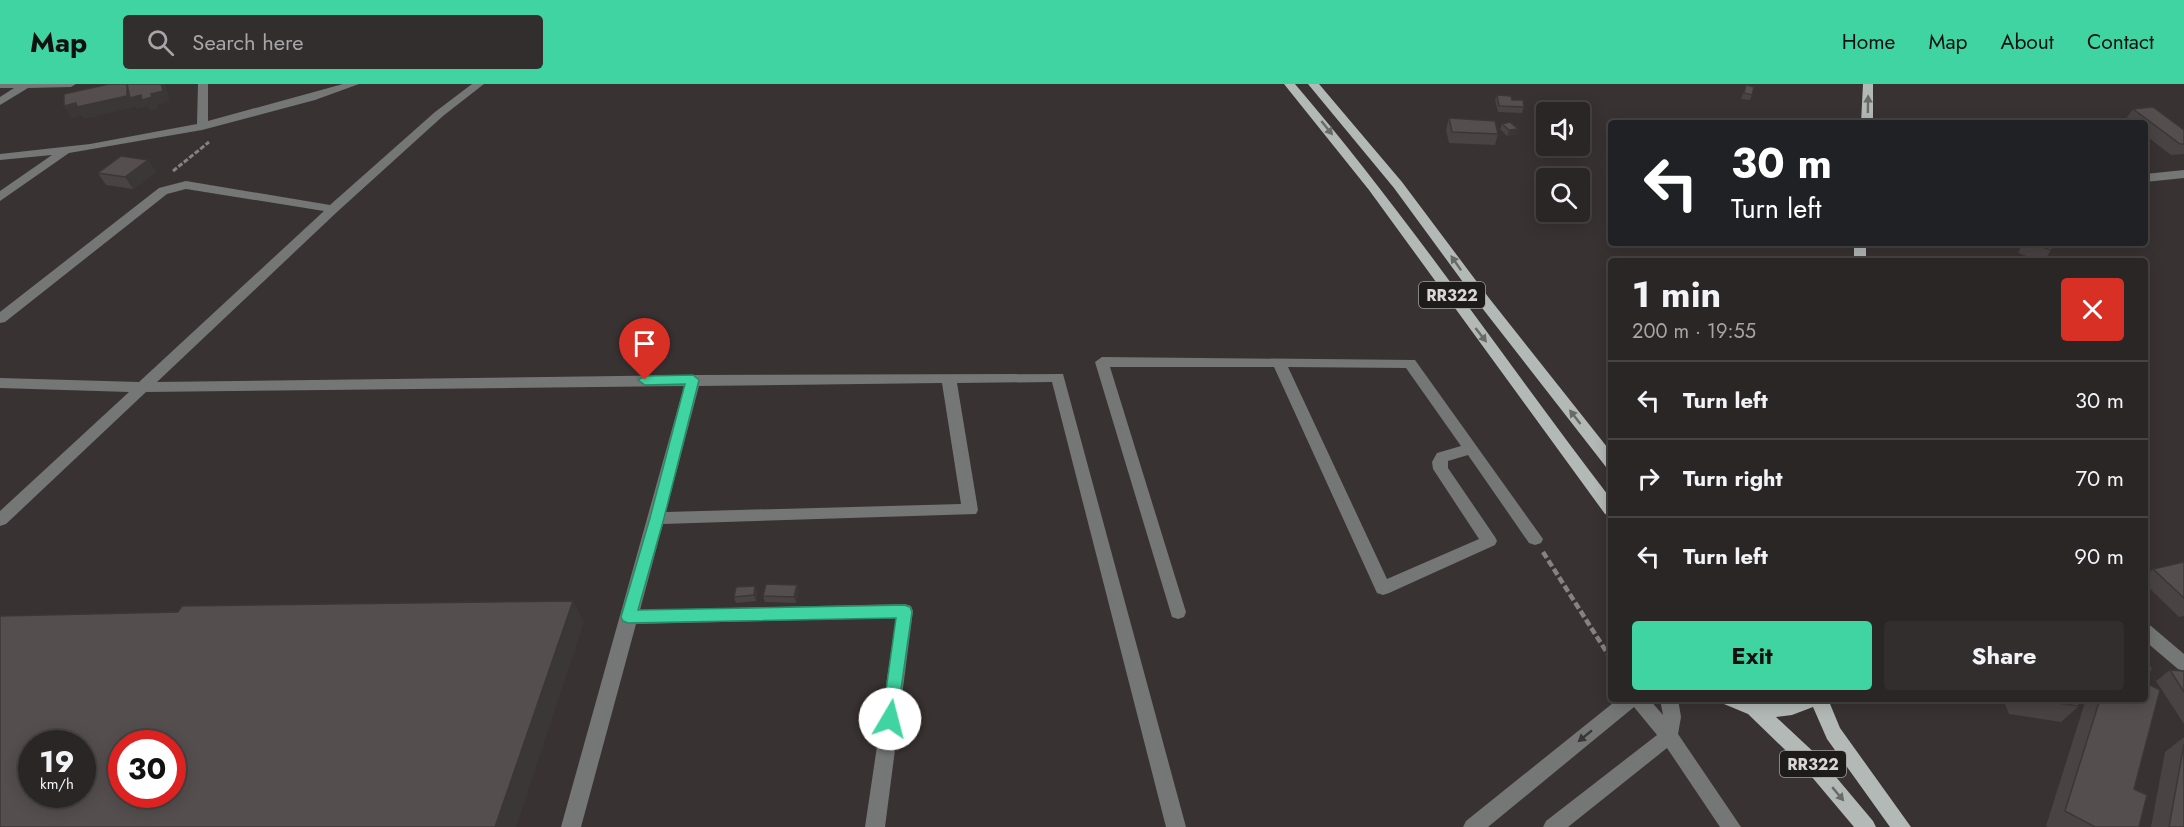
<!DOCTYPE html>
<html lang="en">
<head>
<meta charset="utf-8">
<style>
  :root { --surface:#2b2626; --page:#332e2e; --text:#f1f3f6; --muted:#a6a5a7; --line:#474343; --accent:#3fd4a2 }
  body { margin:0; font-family:Jost,sans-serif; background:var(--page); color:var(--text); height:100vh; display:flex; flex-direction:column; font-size:22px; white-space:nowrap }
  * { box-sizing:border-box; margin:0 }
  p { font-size:20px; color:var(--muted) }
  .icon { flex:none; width:33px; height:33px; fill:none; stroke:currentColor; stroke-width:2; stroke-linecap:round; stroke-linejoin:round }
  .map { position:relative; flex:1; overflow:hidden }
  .side { position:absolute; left:1608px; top:174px; width:540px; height:444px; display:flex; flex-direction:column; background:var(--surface); border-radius:6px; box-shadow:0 3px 15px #0003,0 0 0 2px var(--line) }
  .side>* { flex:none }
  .top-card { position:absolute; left:1608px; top:36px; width:540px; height:126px; border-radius:6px; box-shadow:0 3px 15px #0003,0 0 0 2px var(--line); background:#202124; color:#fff; overflow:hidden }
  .tools { position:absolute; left:1536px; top:18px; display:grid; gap:12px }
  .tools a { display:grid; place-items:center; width:54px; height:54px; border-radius:6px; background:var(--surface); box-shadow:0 3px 15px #0003,0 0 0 2px var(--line); font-size:30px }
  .speed { position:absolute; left:18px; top:646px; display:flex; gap:12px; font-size:30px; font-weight:700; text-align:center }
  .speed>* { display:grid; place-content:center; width:78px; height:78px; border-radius:50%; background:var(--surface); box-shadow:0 3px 15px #0003,0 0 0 2px var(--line); line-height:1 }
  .speed small { font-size:15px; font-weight:400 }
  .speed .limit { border:9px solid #d22; background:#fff; color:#111 }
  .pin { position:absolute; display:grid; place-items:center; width:51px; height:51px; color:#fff; margin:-62px -26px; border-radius:50% 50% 50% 0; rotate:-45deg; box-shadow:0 0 6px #0007 }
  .pin .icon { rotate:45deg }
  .me { position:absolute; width:66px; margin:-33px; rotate:8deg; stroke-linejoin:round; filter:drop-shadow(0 0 4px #0008) }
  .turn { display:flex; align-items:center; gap:21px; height:126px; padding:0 24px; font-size:27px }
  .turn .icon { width:78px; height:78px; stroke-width:2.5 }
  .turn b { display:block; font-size:42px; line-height:51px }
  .round { display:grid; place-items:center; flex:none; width:63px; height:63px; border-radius:6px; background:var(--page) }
  .overview { display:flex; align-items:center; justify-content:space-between; height:102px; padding:0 24px }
  h1 { font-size:36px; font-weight:700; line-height:45px }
  .cta { display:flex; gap:12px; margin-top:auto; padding:12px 24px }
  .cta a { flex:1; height:69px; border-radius:6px; background:var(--accent); color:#111; font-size:24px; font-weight:700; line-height:69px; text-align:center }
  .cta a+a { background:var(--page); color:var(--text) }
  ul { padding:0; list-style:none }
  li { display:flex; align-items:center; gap:18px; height:78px; padding:0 24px; border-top:2px solid var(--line) }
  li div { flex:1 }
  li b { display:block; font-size:22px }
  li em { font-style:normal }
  header { display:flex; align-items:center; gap:36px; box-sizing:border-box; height:84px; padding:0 30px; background:var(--accent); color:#111 }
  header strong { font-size:28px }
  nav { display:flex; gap:33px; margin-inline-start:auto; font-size:21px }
  .search { width:420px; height:54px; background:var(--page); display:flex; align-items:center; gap:15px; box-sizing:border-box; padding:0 21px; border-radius:6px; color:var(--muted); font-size:22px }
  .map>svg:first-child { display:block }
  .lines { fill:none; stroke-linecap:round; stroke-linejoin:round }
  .path-far1 { stroke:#878182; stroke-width:3; stroke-dasharray:5 2; stroke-linecap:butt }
  .path { stroke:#878182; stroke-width:4.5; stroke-dasharray:7 3; stroke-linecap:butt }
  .minor { fill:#747776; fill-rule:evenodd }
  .major { fill:#b3b9b6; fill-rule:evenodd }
  .wall { fill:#494344 }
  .shaded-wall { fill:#3c3737 }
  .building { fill:#554e4f; stroke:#3c3737; stroke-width:1.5; fill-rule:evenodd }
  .oneway { fill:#686a68 }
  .oneway2 { fill:#383736 }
  .route { fill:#3fd4a2; stroke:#298a69; stroke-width:1.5 }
  .labels { text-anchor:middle; stroke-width:6; stroke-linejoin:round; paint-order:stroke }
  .shield { fill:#1e1b1b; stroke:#a29e9f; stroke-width:1.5 }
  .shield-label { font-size:16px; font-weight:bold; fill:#dad6d7 }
</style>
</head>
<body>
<header>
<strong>Map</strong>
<div class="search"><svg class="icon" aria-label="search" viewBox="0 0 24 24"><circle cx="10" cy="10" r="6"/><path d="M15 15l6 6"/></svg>Search here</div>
<nav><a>Home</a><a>Map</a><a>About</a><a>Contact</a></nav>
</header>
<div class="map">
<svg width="2184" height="743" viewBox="0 0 2184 743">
  <rect width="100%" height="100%" fill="#393233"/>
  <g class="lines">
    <path class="path-far1" d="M173,87L209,58"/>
    <path class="path" d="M1543,468L1611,575"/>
    <path class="minor" d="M0,0H76L71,3L28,4L0,21V13L14,4H0Z
      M198,0H208V37L343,0H359L315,16L202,46L69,69L0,117V107L52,71L0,76V70L90,60L197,40Z
      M472,0H484L443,32L337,128L157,298L693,291L1063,290L1186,743H1166L1052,298L957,299L978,426L976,430L663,440L640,526L905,520L911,522L913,527L885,743H865L896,534L636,540L581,743H561L684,302L146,308L6,440L0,442V427L129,308L0,304V294L139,298L324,127L186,105L167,110L5,238L0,239V228L159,104L186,97L330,121L435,28ZM942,299L961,420L666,428L699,302Z
      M2184,86V94L2145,98V90Z
      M1102,273L1415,276L1543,455L1541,459L1535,461L1529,459L1468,371L1448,377V384L1495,453L1497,457L1495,461L1389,509L1383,511L1377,509L1274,283H1110L1186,528L1184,533L1178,535L1172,533L1095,278ZM1288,283L1406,284L1461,362L1437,369L1432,378L1433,385L1479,455L1387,495Z
      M2145,540L2151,542L2184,570V587L2178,585L2145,557Z
      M1618,615H1649L1663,631L1660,615H1678L1681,633L1678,650L1741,743H1720L1667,664L1568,743H1543L1546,737L1657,651L1634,623L1488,743H1463L1466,737Z"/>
    <path class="major" d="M1284,0H1295C1408,132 1505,277 1611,415V432L1605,430L1369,106Z
      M1308,0H1319L1402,98L1489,214L1611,368V385L1606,383L1479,220L1394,104Z
      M1863,0H1873V39H1861Z
      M1854,159H1866V177H1854Z
      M1721,615L1770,618L1828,615L1840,644L1911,743H1890L1827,655L1813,623L1792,631L1776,633L1820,674L1873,737L1876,743H1854L1806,686L1748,630L1724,620Z"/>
  </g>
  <path class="wall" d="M1746,1L1752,11L1750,16L1741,15Z
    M1497,11L1512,16L1524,23L1522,29L1498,28L1495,16Z
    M2133,25L2184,46V70L2171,71L2145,51V39H2129L2125,36Z
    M1449,34L1498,50L1495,61L1449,59L1446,46Z
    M1502,40L1516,50L1507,52L1500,45Z
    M156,88L133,105L106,101L98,89Z
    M2023,159H2055L2051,166L2044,177H2040L2018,169Z
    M2184,478V532L2179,533L2145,500V492L2153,485Z
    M797,501L799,507L796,519L765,518L763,512Z
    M755,502L757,508L756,517L736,519L734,513Z
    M2170,586L2184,587V640L2156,597Z
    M2148,600L2134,705L2139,743H2048L2046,742L2086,615H2145Z
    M2003,615H2076L2079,622L2061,638L2009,630Z
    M2184,653V743H2151L2165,668Z"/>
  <path class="shaded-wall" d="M127,0L141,11L151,10L161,0H164L166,3L170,18L158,21L159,24L150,27L147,22L137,25L134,20L135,23L84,35L82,31L72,34L64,22Z
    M1518,45L1516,50L1507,52L1509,46Z
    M148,76L156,88L133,105L125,93Z
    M797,501L799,507L796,519L794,513Z
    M755,502L757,508L756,517L754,511Z
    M573,517L584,538L516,743H495Z"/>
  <path class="building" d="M109,0H127V12L77,23L76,19L64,22V10Z
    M127,0H161L163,7L151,10L152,13L142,16L141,11L130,14Z
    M1746,1L1754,3L1752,11L1744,9Z
    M1497,11L1511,12L1512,16H1523L1524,23L1499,22Z
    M2153,23L2184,46V60H2180L2133,25Z
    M1449,34L1495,37L1498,50L1452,48Z
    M1510,38L1518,45L1509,46L1502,40Z
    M121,72L148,76L125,93L98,89Z
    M2031,159H2055L2051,166Z
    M2184,478V514L2153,485Z
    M766,500L797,501L794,513L763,512Z
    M755,502L754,511L734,513L736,503Z
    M573,517L495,743H0V532L178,528L182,522ZM32,660H82V711H32ZM122,660H172V711H122Z
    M2145,580L2152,583L2148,600L2160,606L2134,705L2147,711L2139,743H2095L2065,727L2100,615H2145Z
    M2170,586L2184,587V608Z
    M2031,615H2076L2079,622Z
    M2184,660V743H2169Z"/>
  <defs><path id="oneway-solid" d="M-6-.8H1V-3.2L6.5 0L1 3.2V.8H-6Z" transform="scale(1.5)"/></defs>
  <g class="oneway">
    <use href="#oneway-solid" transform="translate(1868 20) rotate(-89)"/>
    <use href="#oneway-solid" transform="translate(1327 44) rotate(51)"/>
    <use href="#oneway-solid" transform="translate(1456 179) rotate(-125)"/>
    <use href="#oneway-solid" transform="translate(1481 251) rotate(52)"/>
    <use href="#oneway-solid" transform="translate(1575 333) rotate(-128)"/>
    <use href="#oneway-solid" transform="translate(1838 710) rotate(50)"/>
  </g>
  <use class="oneway2" href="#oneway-solid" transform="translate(1585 652) rotate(141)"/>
  <path class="route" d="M693,291L699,296L664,434L638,526L904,521L910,523L912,528L896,640L890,642L884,640L882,635L896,534L628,539L623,537L621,533L650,434L685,300L645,301L638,296L645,292Z"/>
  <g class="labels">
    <g class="shield">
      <rect x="1419" y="198" width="66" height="26" rx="4.5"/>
      <rect x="1780" y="667" width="66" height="26" rx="4.5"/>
    </g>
    <g class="shield-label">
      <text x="1452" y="217">RR322</text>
      <text x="1813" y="686">RR322</text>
    </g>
  </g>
</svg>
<div class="tools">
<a><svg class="icon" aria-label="sound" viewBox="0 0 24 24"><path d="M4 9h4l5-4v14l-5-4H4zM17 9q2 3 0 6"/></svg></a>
<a><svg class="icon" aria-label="search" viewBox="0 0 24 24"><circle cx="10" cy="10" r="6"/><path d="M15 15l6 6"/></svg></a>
</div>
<div class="speed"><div>19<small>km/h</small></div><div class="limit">30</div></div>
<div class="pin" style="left:645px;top:296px;background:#d93025"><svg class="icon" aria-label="arrive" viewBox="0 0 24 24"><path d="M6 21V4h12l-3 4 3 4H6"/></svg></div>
<svg class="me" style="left:890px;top:635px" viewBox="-20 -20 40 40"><circle r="19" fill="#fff"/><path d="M0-13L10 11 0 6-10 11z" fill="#3fd4a2"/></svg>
<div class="top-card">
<div class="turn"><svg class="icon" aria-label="left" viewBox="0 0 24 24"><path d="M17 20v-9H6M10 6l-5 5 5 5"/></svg><div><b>30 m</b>Turn left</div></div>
</div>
<section class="side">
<div class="overview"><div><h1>1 min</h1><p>200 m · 19:55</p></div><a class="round" style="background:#d93025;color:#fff"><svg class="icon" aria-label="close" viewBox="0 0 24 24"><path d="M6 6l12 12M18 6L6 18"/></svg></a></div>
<ul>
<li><svg class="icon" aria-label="left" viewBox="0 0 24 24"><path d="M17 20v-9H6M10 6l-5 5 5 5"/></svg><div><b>Turn left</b></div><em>30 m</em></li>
<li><svg class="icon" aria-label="right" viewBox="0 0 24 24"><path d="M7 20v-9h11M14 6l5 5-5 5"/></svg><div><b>Turn right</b></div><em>70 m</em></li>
<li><svg class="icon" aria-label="left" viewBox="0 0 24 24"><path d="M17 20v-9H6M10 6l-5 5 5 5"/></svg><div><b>Turn left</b></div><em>90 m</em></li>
</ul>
<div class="cta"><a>Exit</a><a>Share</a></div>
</section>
</div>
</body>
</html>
